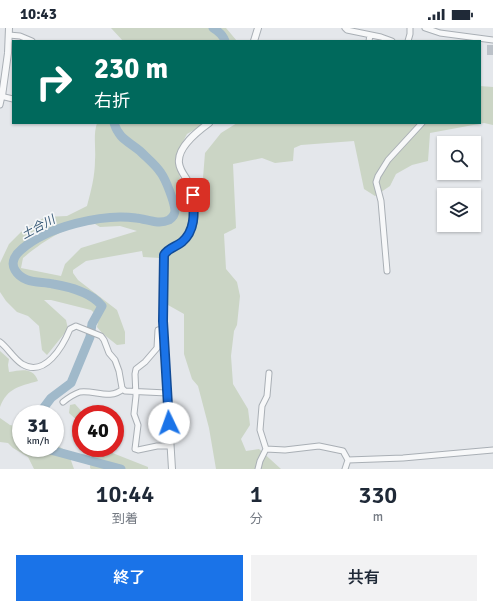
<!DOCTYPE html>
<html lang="ja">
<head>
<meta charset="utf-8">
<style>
  :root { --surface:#fff; --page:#f2f2f3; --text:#1f2937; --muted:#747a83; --accent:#1a73e8 }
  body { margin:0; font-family:Signika,"Noto Sans JP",sans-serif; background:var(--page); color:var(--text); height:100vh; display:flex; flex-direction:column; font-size:15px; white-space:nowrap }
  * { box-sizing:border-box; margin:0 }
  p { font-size:13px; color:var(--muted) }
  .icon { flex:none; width:22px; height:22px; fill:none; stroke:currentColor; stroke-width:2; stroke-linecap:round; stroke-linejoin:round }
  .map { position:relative; height:441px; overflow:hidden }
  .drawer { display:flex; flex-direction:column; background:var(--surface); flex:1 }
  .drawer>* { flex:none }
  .top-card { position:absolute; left:12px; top:12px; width:469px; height:84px; border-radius:0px; box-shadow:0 1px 3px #0004; background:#00695c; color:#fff; overflow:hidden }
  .fabs { position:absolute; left:437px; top:108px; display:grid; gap:8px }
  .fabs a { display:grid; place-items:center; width:44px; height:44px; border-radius:0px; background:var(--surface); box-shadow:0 1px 3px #0004; font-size:20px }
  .speed { position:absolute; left:12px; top:377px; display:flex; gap:8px; font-size:20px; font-weight:700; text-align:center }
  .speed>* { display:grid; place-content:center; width:52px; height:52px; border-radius:50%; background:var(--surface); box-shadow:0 1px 3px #0004; line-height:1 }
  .speed small { font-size:10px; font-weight:400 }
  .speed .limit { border:6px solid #d22; background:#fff; color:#111 }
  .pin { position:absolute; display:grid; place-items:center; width:34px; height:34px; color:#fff; margin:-17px; border-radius:8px; box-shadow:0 2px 6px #0006 }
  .me { position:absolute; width:44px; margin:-22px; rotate:357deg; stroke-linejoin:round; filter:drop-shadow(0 0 3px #0008) }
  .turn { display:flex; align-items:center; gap:14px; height:84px; padding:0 16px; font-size:18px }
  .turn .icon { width:52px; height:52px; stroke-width:2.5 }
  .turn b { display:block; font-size:28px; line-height:34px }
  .eta { display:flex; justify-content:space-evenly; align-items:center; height:68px; text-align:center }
  .eta b { font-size:24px; font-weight:600; line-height:28px }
  .cta { display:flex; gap:8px; margin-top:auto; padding:8px 16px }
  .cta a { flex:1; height:46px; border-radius:0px; background:var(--accent); color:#fff; font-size:16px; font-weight:600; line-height:46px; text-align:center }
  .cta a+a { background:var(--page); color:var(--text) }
  .status { display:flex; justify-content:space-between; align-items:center; height:28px; padding:0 20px; background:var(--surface); direction:ltr }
  .status svg { height:11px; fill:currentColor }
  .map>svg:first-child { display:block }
  .green { fill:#cbd5c5; fill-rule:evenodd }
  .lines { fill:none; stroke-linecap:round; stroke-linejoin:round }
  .river { stroke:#a0b9ca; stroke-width:9 }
  .building { fill:#bbc1c8 }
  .minor-casing { stroke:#a9afb5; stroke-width:7 }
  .tertiary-casing { stroke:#a9afb5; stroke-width:8 }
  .minor { stroke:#f7f8f9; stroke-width:5 }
  .tertiary { stroke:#f7f8f9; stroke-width:6 }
  .route-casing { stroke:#114b97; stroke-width:10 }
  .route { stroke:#1a73e8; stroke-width:7 }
  .labels { text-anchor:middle; stroke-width:3.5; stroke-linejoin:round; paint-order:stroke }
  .water-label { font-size:12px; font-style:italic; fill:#375976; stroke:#f4f6f8 }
</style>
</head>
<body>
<div class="status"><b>10:43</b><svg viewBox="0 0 49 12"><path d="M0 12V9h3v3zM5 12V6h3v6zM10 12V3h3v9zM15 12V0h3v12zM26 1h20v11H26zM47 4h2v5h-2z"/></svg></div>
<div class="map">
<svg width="493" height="441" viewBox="0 0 493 441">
  <rect width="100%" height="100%" fill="#e4e7eb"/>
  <path class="green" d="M111,0H226L237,13H123Z
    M480,58L493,59V97L484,95L430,105L428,133L412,137L396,146L390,158L375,168L364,161L354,113L301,117L294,120L293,133L275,135L262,130L233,136L236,200L224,206L226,241L237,254L240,268L237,297L234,303L231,328L233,356L248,381L250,397L241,411L246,423L259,421L281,441H216L209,400L198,358L192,351L184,326V286L168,277L160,230L143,229L142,223L86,233L73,242V245L78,252L117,282L125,304V316L117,317L102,305L97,299L99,289L91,282L51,272H44L66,292L68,301L47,327L42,322L39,298L28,288L17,284L6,273L0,264V235L9,216L21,204L45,189L67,188L87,178C91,163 95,148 95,132C96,120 93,107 97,95H206L187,106L176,127L180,150L189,162L197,161L203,150L205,125L221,105L237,95H480ZM95,196L100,199L120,198L137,203L81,220L65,236L61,248L21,240L23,230C45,212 65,198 95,196Z
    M0,323L9,331L8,337L9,344C22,342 33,339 38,353C20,358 7,360 0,379Z
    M75,376L84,386H81V396L69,385L70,377Z
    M0,390L10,397L21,399V420H55V416L68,424L74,441H34L28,429L13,420L8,415L0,414Z
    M91,420H107L110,424L148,439V441H91L90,440Z"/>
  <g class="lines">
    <path class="river" d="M213,0C218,3 223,7 225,13
      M39,386L51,370L71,355L90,309L92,296L102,278C91,264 70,259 53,256C40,253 23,256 15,242C10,234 16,226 22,221C47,199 103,185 136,190C147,191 158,197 169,192C172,190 175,186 175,182C174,173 166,152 161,145C156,137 147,130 140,123C128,113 119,111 114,95
      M43,420L121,441"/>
  </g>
  <path class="building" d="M487,17H493V27H487Z"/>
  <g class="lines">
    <defs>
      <path id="minor" d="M345,0L347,2L381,9L392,13
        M425,0L440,5L493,12
        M9,7L20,8L32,13
        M369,13L370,7
        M408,13L410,6V0
        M0,68L13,71
        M0,77L2,68
        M387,243L381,173L376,154L378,148L388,132L422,95
        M163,301L158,302L157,320L145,334L136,341L135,346L136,368L134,386L138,397L135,421L138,422L157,418H170
        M0,314C8,320 13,330 22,336C45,350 63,318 70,301L76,298L101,308L104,312L109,325L115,332L119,343L122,360L125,363L167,365
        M63,374C68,370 74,366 80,364C95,362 110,372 123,361
        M266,421L285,422L319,418L343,423L348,432L345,441
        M348,432L403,430L493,422
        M258,441L260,433L266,421L260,402L262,378L267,368L269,345"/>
      <path id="tertiary" d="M254,13L258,0
        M2,68L8,25L9,0
        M172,441L163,293L164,227C168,220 175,219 181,215C186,210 191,203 193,197C196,186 195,167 190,157C187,150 180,144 179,135C177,119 198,103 209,95"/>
    </defs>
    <use href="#minor" class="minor-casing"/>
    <use href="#tertiary" class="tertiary-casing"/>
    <use href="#minor" class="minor"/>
    <use href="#tertiary" class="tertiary"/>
  </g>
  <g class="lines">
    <defs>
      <path id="route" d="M169,395L163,293L164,227C168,220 176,219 182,214C196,202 194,184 193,167"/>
    </defs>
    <use href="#route" class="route-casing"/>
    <use href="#route" class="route"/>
  </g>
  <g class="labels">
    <g class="water-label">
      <text transform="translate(38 199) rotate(-28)" y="4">土合川</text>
    </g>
  </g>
</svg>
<div class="fabs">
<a><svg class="icon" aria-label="search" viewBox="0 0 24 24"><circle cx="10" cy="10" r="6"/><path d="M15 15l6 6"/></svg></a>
<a><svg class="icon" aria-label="layers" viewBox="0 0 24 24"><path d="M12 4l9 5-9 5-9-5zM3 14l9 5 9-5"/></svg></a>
</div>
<div class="speed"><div>31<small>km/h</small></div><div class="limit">40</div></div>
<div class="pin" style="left:193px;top:167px;background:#d93025"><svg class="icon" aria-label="arrive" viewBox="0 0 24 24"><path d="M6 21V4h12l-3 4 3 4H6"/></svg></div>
<svg class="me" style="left:169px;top:395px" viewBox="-20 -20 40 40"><circle r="19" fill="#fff"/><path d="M0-13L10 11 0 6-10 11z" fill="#1a73e8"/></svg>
<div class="top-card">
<div class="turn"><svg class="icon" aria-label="right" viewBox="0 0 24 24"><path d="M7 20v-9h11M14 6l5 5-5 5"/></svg><div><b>230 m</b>右折</div></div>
</div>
</div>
<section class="drawer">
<div class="eta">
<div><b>10:44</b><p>到着</p></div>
<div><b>1</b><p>分</p></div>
<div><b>330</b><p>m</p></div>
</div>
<div class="cta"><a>終了</a><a>共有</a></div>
</section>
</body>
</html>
